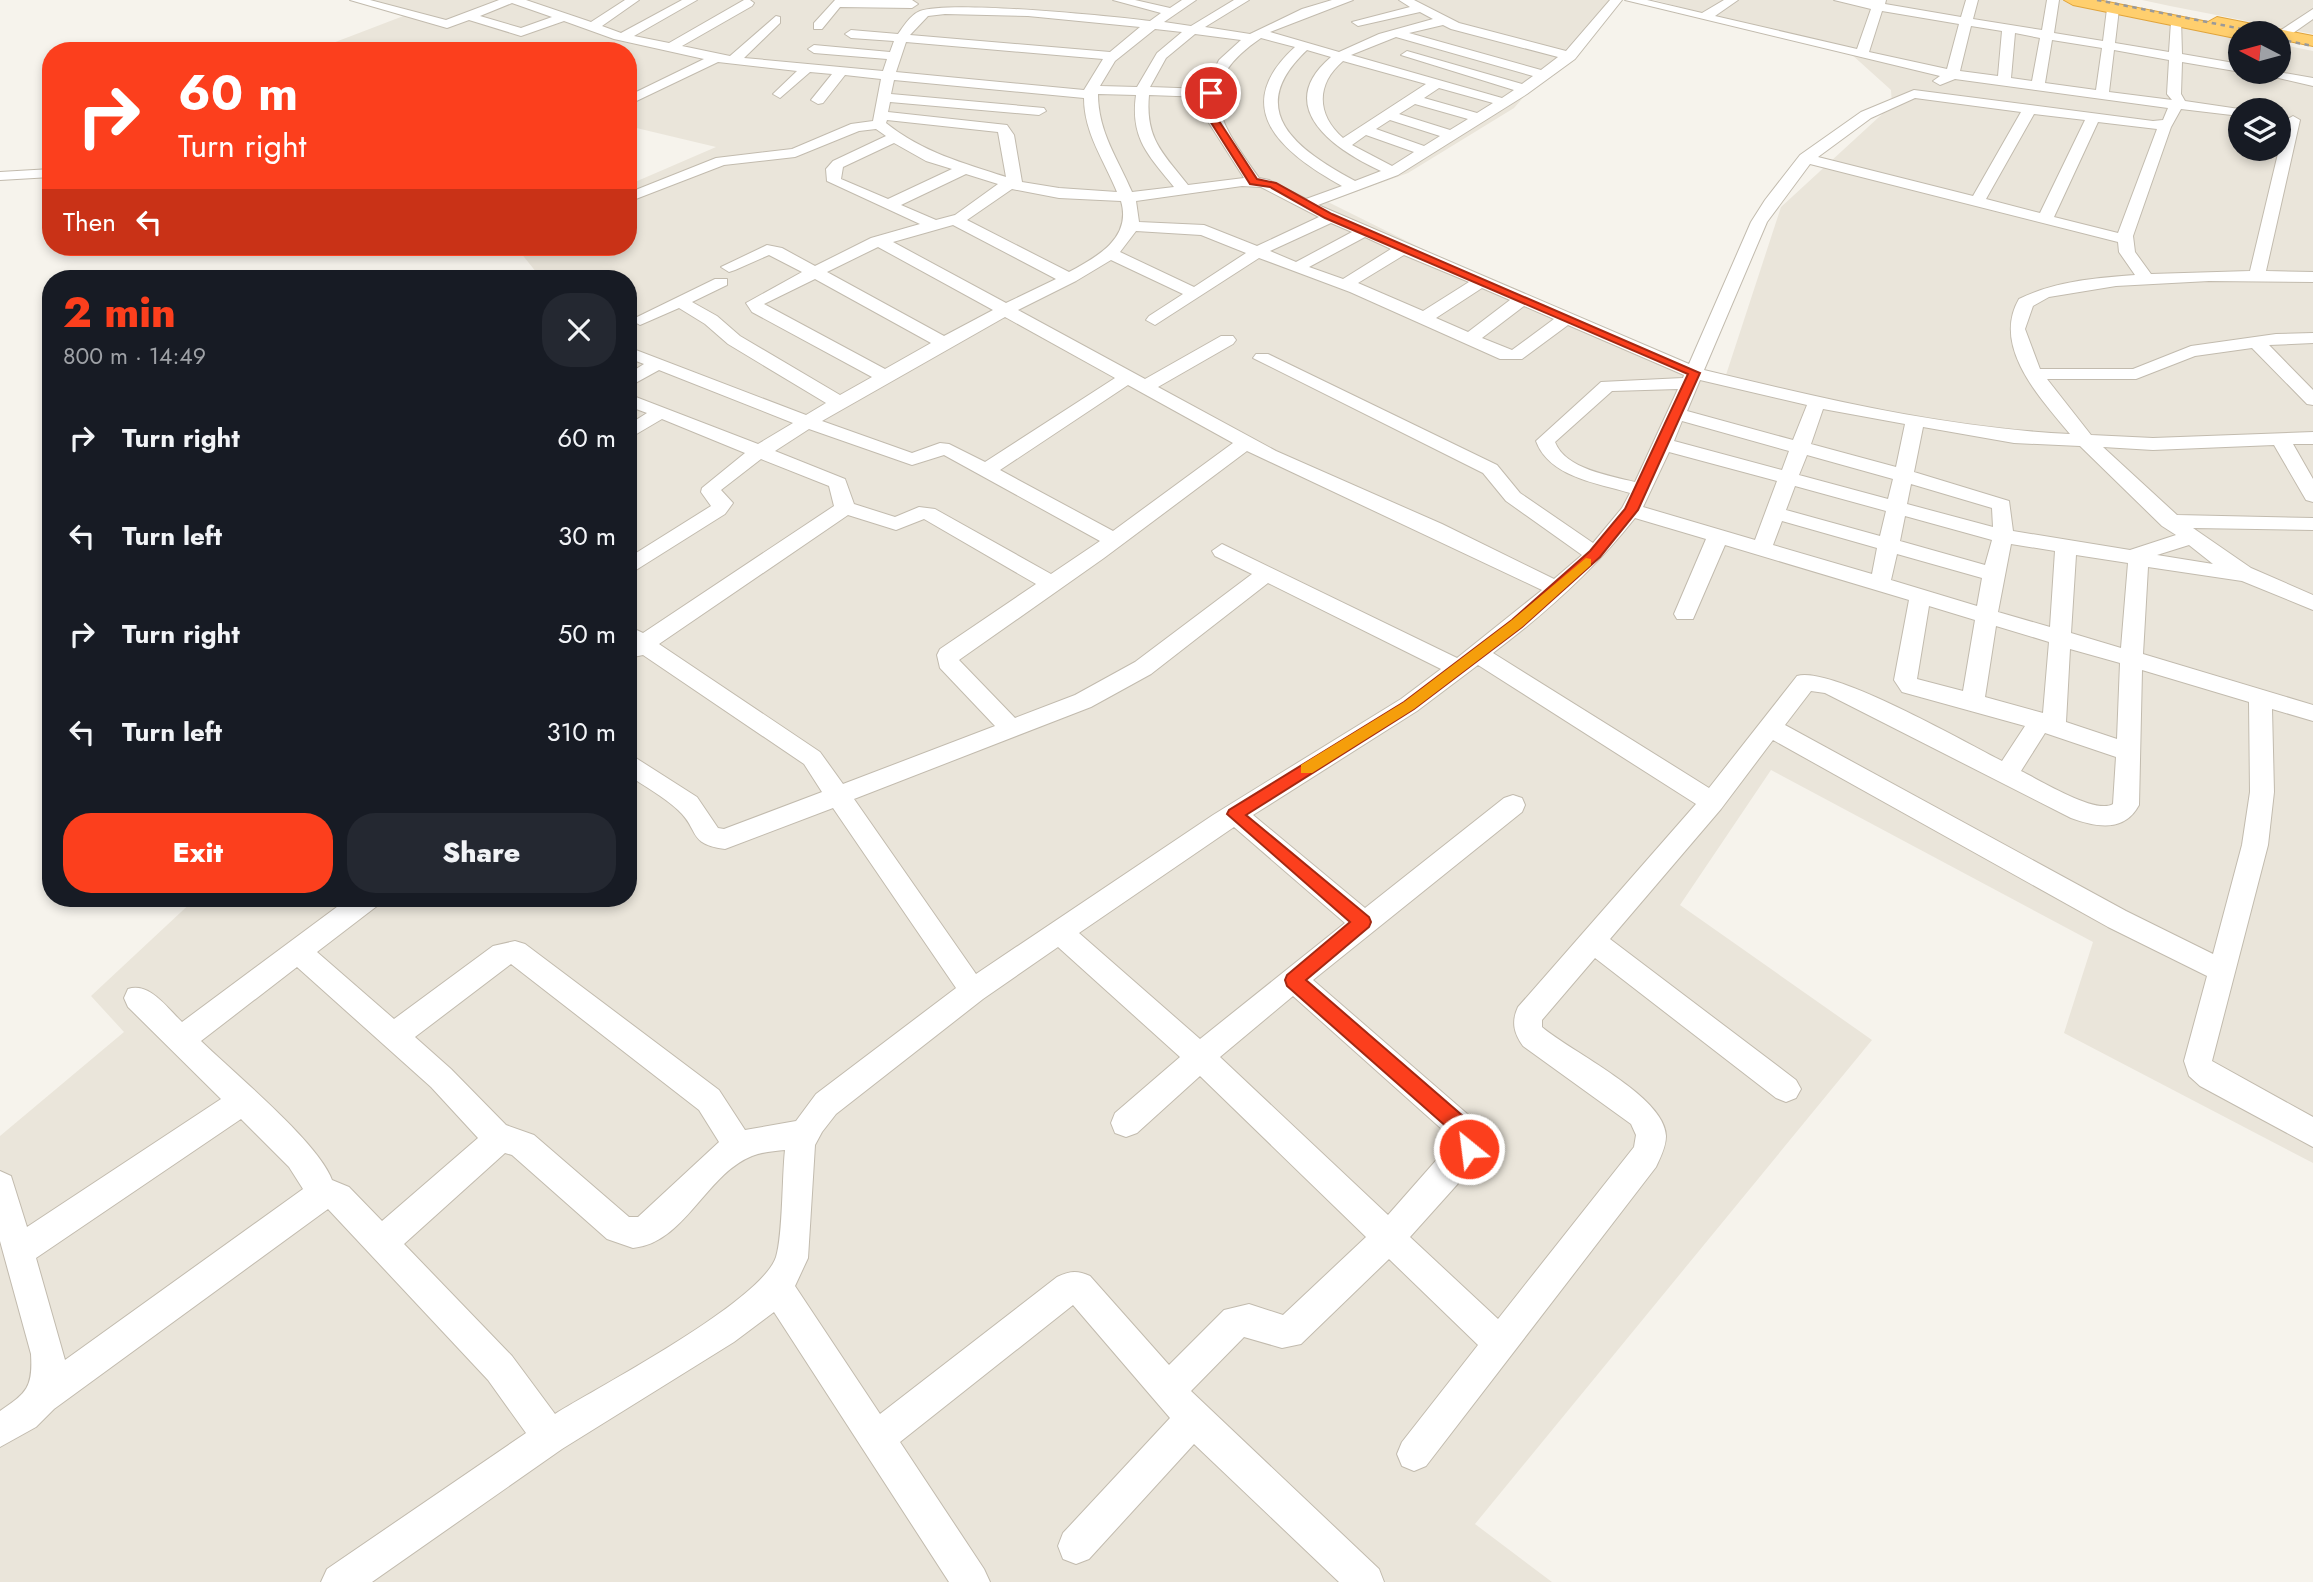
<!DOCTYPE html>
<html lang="en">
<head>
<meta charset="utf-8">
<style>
  :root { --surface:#171b24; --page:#242831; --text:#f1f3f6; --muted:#9ea1a6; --accent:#fc3f1d }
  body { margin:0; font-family:Jost,sans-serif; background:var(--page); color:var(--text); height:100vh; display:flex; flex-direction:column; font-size:26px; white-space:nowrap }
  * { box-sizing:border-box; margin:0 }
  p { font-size:23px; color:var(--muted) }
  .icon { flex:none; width:38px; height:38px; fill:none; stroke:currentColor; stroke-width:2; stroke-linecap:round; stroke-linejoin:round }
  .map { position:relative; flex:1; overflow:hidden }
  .details { position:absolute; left:42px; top:270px; width:595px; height:637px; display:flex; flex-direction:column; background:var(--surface); border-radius:28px; box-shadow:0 4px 10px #0003 }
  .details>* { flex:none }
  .banner { position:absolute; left:42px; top:42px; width:595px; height:214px; border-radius:28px; box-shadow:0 4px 10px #0003; background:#fc3f1d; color:#fff; overflow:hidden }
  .needle { width:46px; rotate:276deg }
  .buttons { position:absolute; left:2228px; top:21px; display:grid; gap:14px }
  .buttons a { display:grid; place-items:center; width:63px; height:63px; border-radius:50%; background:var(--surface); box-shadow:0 4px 10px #0003; font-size:35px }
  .pin { position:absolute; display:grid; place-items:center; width:60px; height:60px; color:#fff; margin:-30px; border:4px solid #fff; border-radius:50%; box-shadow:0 2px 7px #0007 }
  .me { position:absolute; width:77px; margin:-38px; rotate:331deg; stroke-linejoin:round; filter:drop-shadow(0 0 5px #0008) }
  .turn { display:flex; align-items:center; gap:24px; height:147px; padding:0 21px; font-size:32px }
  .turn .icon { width:91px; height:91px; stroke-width:2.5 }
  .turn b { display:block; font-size:49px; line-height:60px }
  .then { display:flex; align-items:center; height:66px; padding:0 21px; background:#0003; gap:14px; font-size:26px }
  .round { display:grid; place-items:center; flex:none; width:74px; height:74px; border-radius:28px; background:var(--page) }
  .head { display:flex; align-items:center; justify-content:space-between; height:119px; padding:0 21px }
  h1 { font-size:42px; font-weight:800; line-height:52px; color:var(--accent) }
  .primary-button { display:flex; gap:14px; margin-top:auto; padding:14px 21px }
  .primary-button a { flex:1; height:80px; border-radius:28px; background:var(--accent); color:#fff; font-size:28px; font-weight:800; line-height:80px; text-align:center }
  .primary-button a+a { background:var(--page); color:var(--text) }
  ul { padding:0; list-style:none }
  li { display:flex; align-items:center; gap:21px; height:98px; padding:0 21px }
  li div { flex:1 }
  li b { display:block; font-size:26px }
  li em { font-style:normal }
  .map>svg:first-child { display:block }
  .residential { fill:#eae5da; fill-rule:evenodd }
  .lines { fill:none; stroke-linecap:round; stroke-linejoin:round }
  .minor-casing { stroke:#c2bbae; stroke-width:2 }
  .highway-casing { stroke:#e0a43c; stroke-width:2 }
  .minor { fill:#fff; fill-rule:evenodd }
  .highway { fill:#ffcf6e; fill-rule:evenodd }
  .rail { stroke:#9a9a9a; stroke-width:2.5; stroke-dasharray:4.5 4.5; stroke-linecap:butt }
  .route { fill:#fc3f1d; stroke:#a42913; stroke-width:2 }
  .slow { fill:#f59e0b }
</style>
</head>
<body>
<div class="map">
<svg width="2313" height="1582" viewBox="0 0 2313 1582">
  <rect width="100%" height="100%" fill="#f6f3ec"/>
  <path class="residential" d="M374,0H1609L1514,108L1408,173L1328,202L1461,268L1724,381L1781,207L1892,105L1891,90L1850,53L1654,0H2069L2240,37V72H2278L2279,44L2313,51V1163L2064,1033L2093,942L1771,770L1680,905L1872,1040L1475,1524L1552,1582H0V1136L124,1032L91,996L196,898H628V278H541L516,247H628V185L716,147L628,126V81L637,77L628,74V51H312L406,15L370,1ZM2240,110H2278V149H2240Z
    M2142,0H2313V34L2170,6Z"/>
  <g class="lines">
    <defs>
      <path id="minor" d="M350,0H370L446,20L499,0H526L591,22L625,0H639L602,26L621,33L682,0H697L634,36L669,43L744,0H750L754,3L752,6L682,46L730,56L776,16L780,17V23L744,58L883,71L887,59L814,53L808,49L814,45L890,52L894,41L851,38L845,34L851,30L898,34C904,26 910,15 920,11C950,0 1109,16 1150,21L1161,13L1113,0H1135L1170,8L1182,0H1196L1164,22L1191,26L1234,0H1249L1205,27L1250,34L1302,9L1332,0H1353L1270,32L1339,52L1379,34L1433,19L1420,12L1358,26L1352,22L1410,7L1399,0H1414L1459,23L1566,51L1610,0H1622L1575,59L1527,94L1398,175L1318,205L1689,364L1751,222L1765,200L1800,155L1861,112L1914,90L2153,121L2163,120L2168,108L1955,79L1940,85L1933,81L1940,76L1625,0H1647L1702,13L1724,0H1738L1715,16L1857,49L1871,9L1834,0H1886L1885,4L1961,17L1966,0H1978L1973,19L2042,30L2047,0H2059L2054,33L2103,41L2107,9L2113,5L2119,9L2115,43L2169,52L2171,22L2181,19L2182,54L2240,64L2241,72L2182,62L2181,94L2185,101L2246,110H2240V116L2181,109L2171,127L2133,236L2135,252L2151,274L2250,271L2286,120L2293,116L2300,120L2266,271L2313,272V282L2209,281L2116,286L2049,297L2033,306L2025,329L2040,369H2133L2191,346L2276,334L2313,333V343L2269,345L2313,390V405L2307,404L2252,348L2195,356L2136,379H2047L2091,435L2153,438L2313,432V444H2293L2313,479V502L2306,500L2274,445L2153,450L2103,447L2177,515L2313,518V530L2193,528L2251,568L2313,595V610L2242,581L2148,567L2143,654L2313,705V721L2272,709L2274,792L2268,845L2212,1061L2313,1117V1147L2200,1086L2189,1076L2184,1061L2207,976L2108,927L1773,740L1721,809L1610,939L1796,1080L1801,1089L1796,1098L1786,1102L1776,1098L1595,958L1542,1020V1027C1571,1052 1665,1096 1666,1136C1666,1147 1660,1158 1656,1167L1426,1466L1414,1471L1402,1466L1397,1454L1402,1442L1478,1345L1389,1259L1301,1344L1282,1348L1244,1337L1191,1391L1379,1569L1384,1582H1339L1194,1444L1089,1559L1076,1564L1063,1559L1058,1546L1063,1533L1170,1418L1073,1305L900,1442L984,1569L990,1582H949L774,1312L734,1342L562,1449L372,1582H321L327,1569L526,1433L488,1380L328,1209L54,1409L36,1427L0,1447V1411C27,1393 33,1387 31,1354L0,1241V1171L11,1176L27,1227L221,1099L128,1007L124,998L128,989C150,982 167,1008 182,1022L349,898H381L377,906L317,952L394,1019L493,946L515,941L525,944L719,1090L745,1130L796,1121L816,1094L956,988L833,808L725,849C687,844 700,830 678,810C663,796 644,786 628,775V753L697,797L718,828L724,829L822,792L804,764L643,655L628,658V626L643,633L834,506L829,486L761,459L721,490L733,503L725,514L628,575V558L711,506L701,492L702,488L745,453L662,419L628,439V425L647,413L628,406V394L758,444L793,423L659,370L628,387V374L644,364L628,358V347L806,415L826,403L728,344L705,324L679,308L640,325L631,320L715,279H727V285L692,302L717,316L740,336L840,395L872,377L752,312L746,303L802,272L769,255L735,270L729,272L721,267L767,245L782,248L815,266L871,238L920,224L827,181L826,169L833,161L886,136L876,129L859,131L795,157L724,165L628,202V193L716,158L792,149L851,124L873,121L881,79L845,75L823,103L818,104L811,100L832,74L810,72L780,98L773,94L797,71L718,62L628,105V96L704,59L614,39L564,21L521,36L469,20L447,28ZM512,3L552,17L521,28L480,16ZM1882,11L1959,24L1947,69L1869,52ZM945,14L1028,16L1140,27L1110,52L910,35L928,16ZM1443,25L1451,29L1558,57L1541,70L1409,33ZM1971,26L2002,31L1998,76L1960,71ZM1155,29L1182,32L1157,53L1137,87L1100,86L1115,61ZM2015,33L2040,38L2032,81L2011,78ZM1195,34L1241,40L1219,60L1205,89L1150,87L1166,58ZM1396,37L1533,76L1522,84L1407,51L1401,55L1514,90L1502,98L1351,55ZM1261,38L1295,47C1228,108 1282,153 1342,186L1306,199L1269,180L1259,178C1219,121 1191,86 1261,38ZM2052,40L2102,48L2096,90L2045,83ZM906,42L1103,59L1084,90L896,72ZM1307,50L1331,57C1272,107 1335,150 1381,171L1355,181C1298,150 1242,111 1307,50ZM2114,50L2169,60L2167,94L2172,100L2109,92ZM1343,61L1426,84L1343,138C1316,114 1316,84 1343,61ZM894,80L1084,98C1084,133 1104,160 1117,192L1059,188L1022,182L1014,135L1007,125L888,112L890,102L1039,115L1046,111L1044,108L891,94ZM1439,88L1493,103L1477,113L1424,98ZM1098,94L1136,95C1130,138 1148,155 1174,187L1132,192C1118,159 1098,132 1098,94ZM1149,95L1204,97L1209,123L1244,178L1188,185C1163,153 1145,139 1149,95ZM1915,98L2021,112L1973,196L1818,157L1871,118ZM1415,104L1468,119L1450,130L1399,114ZM2034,114L2085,120L2040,213L1986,199ZM887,120L998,132L1006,177C963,163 922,152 886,123ZM1390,120L1440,136L1424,146L1376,129ZM2098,122L2157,129L2118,233L2054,217ZM1366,135L1414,152L1392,166L1352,145ZM894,143L926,161L952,169L888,199L841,179L843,167ZM1810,164L2118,242L2119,252L2135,275C2096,278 2055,281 2019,299C1991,347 2041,399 2070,434C1946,428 1824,399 1704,370L1767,222ZM966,174L998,184L955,215L936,220L901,205ZM1242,186L1261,187L1319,217L1257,246L1204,225L1139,222L1136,201ZM1012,189L1059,198L1121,201C1132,238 1097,257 1069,272L967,220ZM1331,223L1352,232L1296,262L1270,251ZM953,225L1056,279L1006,303L893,242ZM1136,231L1201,235L1246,253L1194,287L1120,252ZM1365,237L1391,249L1343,279L1309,267ZM878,247L993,310L944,336L827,272ZM1404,255L1469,282L1423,311L1358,283ZM1259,258L1350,292L1500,359H1522L1568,325L1684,375L1683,378L1601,382L1536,441C1549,477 1597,483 1630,493L1622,508L1593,543L1520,493L1497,465L1268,354H1256L1253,358L1483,473L1506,501L1582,555L1554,579L1442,524L1276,451L1158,387L1233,344L1236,340L1233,336H1221L1145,379L1018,310L1076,281L1111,260L1183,294L1149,316L1146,320L1155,325ZM815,279L931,343L885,369L764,304ZM1482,288L1510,300L1468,332L1436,318ZM1524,306L1554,319L1512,350L1482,338ZM1005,317L1115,378L985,462L949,444L940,443L912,453L822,421ZM1700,380L1807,405L1793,440L1687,411ZM1128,385L1233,443L1113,531L1000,470ZM1678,389L1635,482C1611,476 1565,469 1555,442L1612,391ZM1823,409L1905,424L1896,467L1811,444ZM1682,421L1789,451L1782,470L1674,441ZM1923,427L2014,443L2080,446L2162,526L2176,535L2130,550L2013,531L2009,501L1914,472ZM809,429L912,465L944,455L1100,541L1051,574L935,509L919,507L895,517L854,504L845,479L775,451ZM1247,451L1542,590L1457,658L1222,544L1212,551L1215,556L1252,574L1135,662L1075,695L1015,718L959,660L1104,558ZM1669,452L1777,481L1755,540L1643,507ZM1807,455L1893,479L1888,499L1799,475ZM1911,484L1992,508L1993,527L1907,504ZM1795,486L1886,511L1880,536L1786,510ZM848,515L896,530L924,519L1036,584L940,649L937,655L940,668L995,726L843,784L820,752L659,644ZM1905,516L1992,540L1985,565L1900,541ZM1635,518L1706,539L1674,614L1677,619H1693L1725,545L1909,600L1894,680L1902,692L2025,726L2002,761C1964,742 1832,666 1797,676L1709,788L1493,653C1546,613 1594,570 1635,518ZM1782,521L1877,548L1872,574L1773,545ZM2011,544L2055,551L2050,627L1998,612ZM2189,545L2213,564L2157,555ZM1897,554L1982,578L1977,606L1891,580ZM2076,555L2128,563L2121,648L2071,633ZM1268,583L1441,669L1401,699L1213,815L976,974L854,799L1091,707L1151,674ZM1929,606L1975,620L1963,691L1917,679ZM1996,626L2049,642L2043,713L1985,697ZM2070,649L2120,663L2117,739L2066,722ZM1478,665L1696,804L1518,1007C1511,1022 1514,1033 1523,1046L1631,1124L1636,1135L1634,1147L1498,1319L1410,1237L1480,1159C1485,1147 1485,1138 1480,1125L1313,980L1522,812L1525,805L1522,798L1513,795L1504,798L1365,908L1253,815L1417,711ZM2142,670L2249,702L2250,792L2242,845L2213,954L2126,911L1785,725L1811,691L1825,693L2071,818C2096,827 2124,833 2139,805ZM2045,733L2116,757L2113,804C2096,815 2040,780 2021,771ZM1234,827L1345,923L1200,1039L1079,933ZM1058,947L1180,1057L1115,1113L1111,1123L1115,1133L1126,1137L1137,1133L1200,1076L1366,1237L1283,1315L1249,1304L1224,1310L1169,1365L1090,1276C1077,1270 1070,1271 1057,1277L880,1414L795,1286L808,1258L815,1145L822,1132L836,1114L983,999ZM511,964L699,1110L719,1142L638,1217H629L534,1135L506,1125L451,1069L415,1037ZM297,967L431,1087L478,1138L382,1221L349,1187L332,1180C319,1143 233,1072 201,1041ZM1293,996L1454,1140L1388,1215L1220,1057ZM241,1119L289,1167L303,1189L65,1360L36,1258ZM785,1150C782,1176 783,1235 776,1257C761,1302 600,1386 555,1414L512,1356L404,1244L505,1153L512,1155L607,1239L633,1248C685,1243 705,1175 752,1156C762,1152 774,1151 785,1150Z
        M835,0H912L918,4L912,8L840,7L822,29H814V23Z
        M2313,9V19L2286,38H2278V32Z
        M2253,72H2278L2313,78V86Z
        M51,169V177L0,180V172Z"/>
      <path id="highway" d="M2064,0H2098L2208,22L2217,17L2313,36V46L2278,39V33H2240V39L2073,5Z"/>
    </defs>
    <use href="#minor" class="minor-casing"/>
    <use href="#highway" class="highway-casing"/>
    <use href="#minor" class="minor"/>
    <use href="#highway" class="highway"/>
    <path class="rail" d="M2097,0L2262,33
      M2278,39L2313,46"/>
  </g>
  <path class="route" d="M1211,90L1215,93L1219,121L1257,179L1276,183L1332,214L1700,373L1638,510L1600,557L1522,627L1414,709L1246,815L1369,917L1371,922L1369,927L1306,980L1471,1123C1479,1133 1481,1143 1476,1155L1469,1158L1462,1155L1457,1136L1287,986L1285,980L1287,975L1350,922L1227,814L1229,810L1404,702L1512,620L1590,551L1625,509L1688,374L1325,218L1270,187L1250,184L1210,121L1206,93Z"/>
  <path class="slow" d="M1586,558L1591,559V565L1522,627L1414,709L1312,773H1301V765L1404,702L1512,620Z"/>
</svg>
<div class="buttons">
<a><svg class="needle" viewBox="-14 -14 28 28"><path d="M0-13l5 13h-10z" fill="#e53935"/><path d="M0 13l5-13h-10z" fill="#9ea1a6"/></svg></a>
<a><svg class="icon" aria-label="layers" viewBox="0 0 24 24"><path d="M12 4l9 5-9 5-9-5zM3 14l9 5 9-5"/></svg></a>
</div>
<div class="pin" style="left:1211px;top:93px;background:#d93025"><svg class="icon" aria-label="arrive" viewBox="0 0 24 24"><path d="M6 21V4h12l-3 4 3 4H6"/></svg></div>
<svg class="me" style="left:1469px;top:1149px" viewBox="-20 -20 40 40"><circle r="17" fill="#fc3f1d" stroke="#fff" stroke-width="3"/><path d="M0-11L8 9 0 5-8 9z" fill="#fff"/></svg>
<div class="banner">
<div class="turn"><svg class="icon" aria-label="right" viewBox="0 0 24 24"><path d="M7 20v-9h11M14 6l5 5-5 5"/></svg><div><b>60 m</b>Turn right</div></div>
<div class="then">Then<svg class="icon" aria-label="left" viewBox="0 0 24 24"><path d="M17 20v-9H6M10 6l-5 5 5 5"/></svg></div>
</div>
<section class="details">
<div class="head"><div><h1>2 min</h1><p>800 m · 14:49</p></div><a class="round"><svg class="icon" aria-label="close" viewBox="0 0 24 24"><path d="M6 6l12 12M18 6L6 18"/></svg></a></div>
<ul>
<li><svg class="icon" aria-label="right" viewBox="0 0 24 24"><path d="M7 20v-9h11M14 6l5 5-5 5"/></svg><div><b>Turn right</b></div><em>60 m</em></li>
<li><svg class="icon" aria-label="left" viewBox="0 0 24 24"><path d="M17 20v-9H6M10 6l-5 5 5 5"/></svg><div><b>Turn left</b></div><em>30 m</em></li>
<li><svg class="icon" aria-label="right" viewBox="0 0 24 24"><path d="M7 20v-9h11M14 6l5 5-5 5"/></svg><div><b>Turn right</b></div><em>50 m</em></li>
<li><svg class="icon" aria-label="left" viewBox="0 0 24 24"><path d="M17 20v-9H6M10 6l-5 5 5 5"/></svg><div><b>Turn left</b></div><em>310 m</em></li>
</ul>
<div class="primary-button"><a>Exit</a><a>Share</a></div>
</section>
</div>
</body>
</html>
